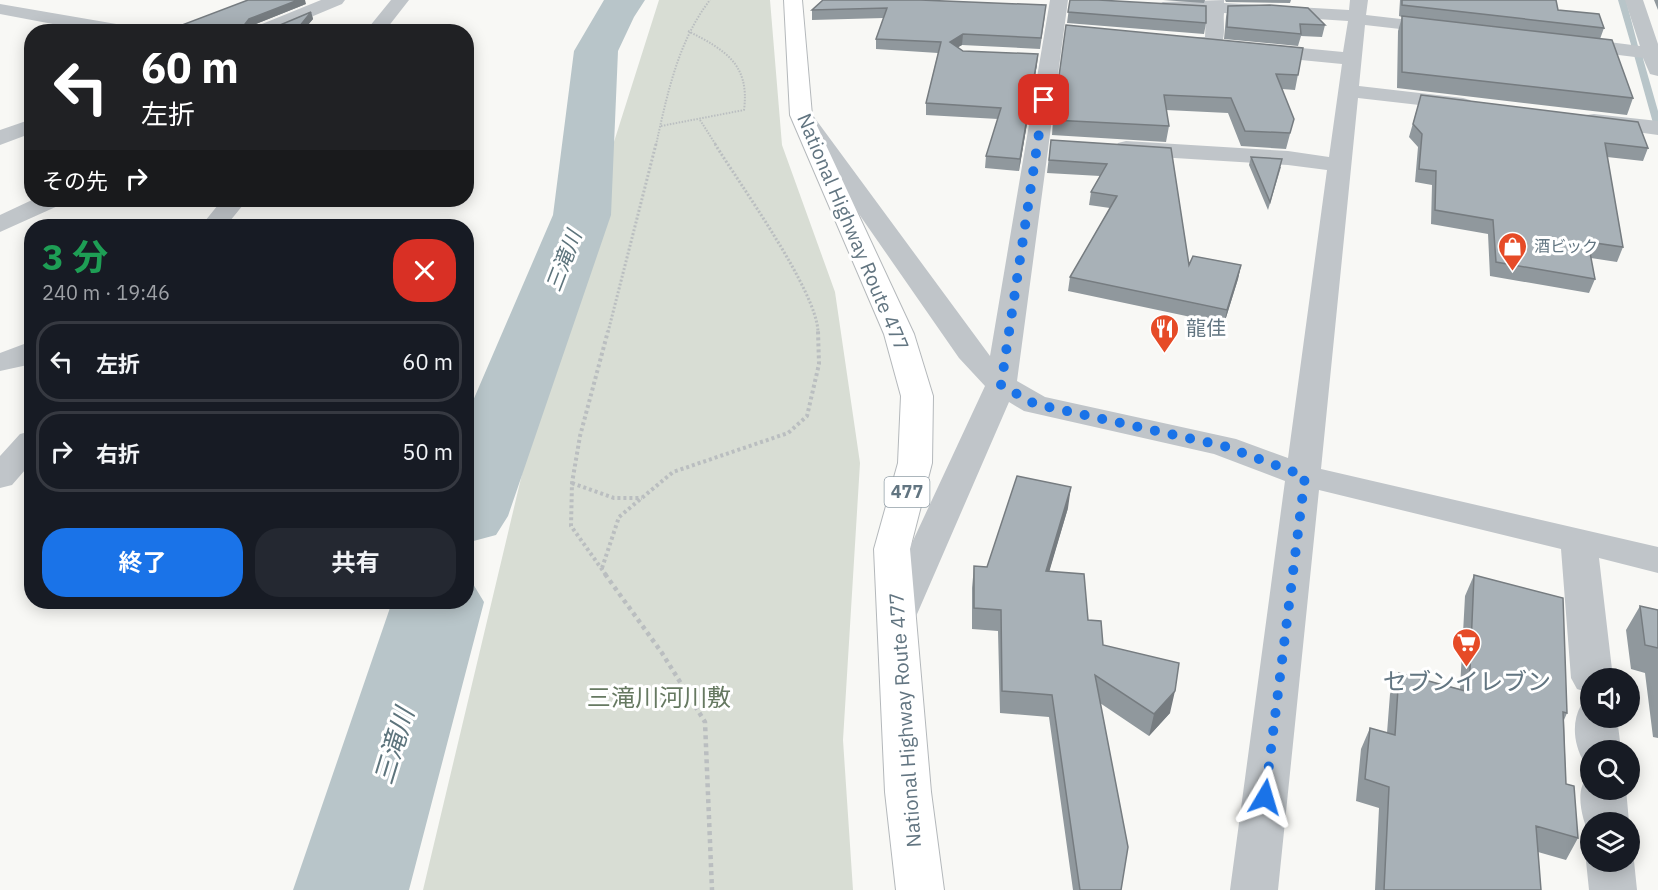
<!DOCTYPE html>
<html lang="ja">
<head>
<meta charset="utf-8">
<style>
  :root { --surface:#171b24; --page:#242831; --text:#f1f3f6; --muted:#9ea1a6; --line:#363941; --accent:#1a73e8 }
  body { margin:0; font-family:"IBM Plex Sans","Noto Sans JP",sans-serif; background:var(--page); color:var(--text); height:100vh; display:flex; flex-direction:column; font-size:22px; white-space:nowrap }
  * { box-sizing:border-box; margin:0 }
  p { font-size:20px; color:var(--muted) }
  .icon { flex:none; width:33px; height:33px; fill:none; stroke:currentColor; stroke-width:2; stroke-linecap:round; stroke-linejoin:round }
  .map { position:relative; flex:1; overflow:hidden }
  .panel { position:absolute; left:24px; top:219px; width:450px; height:390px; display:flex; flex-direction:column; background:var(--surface); border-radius:24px; box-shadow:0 3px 15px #0003 }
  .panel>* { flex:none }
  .guide { position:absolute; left:24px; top:24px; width:450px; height:183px; border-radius:24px; box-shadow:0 3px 15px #0003; background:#202124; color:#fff; overflow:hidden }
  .controls { position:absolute; left:1580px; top:668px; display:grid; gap:12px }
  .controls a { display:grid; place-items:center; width:60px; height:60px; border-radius:50%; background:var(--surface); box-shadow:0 3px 15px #0003; font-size:30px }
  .pin { position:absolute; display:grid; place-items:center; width:51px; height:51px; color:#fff; margin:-26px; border-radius:12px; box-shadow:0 3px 9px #0006 }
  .me { position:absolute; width:66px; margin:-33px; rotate:7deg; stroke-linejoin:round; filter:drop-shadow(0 0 4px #0008) }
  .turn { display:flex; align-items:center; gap:21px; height:126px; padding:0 18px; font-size:27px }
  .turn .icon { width:78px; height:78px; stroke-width:2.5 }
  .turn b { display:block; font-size:42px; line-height:51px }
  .then { display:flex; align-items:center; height:57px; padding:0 18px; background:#0003; gap:12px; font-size:22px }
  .round { display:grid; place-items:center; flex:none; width:63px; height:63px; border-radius:24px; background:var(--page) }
  .headline { display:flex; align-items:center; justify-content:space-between; height:102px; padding:0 18px }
  h1 { font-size:36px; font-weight:700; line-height:45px; color:#1e9e55 }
  .button { display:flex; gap:12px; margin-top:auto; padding:12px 18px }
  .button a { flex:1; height:69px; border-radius:24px; background:var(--accent); color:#fff; font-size:24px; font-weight:700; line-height:69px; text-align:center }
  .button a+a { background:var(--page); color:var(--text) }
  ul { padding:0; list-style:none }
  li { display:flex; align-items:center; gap:18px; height:81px; margin:0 12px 9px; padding:0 6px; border:3px solid var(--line); border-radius:24px }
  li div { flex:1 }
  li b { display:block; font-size:22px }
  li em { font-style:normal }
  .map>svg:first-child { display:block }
  .green { fill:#d8ddd4 }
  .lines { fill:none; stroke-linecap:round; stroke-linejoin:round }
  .stream { fill:#b8c5c9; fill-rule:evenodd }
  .river { fill:#b8c5c9; fill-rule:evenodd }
  .highway-casing { stroke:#b4b8bb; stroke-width:2 }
  .path-far3 { stroke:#babec0; stroke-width:2; stroke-dasharray:1.5 1.5; stroke-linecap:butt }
  .path-far2 { stroke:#babec0; stroke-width:3; stroke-dasharray:2 2; stroke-linecap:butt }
  .path-far1 { stroke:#babec0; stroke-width:4; stroke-dasharray:3 3; stroke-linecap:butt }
  .path { stroke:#babec0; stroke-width:4.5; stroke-dasharray:4 4; stroke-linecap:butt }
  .minor { fill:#c0c5c9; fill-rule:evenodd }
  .highway { fill:#fff; fill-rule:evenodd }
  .wall { fill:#90989d }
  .shaded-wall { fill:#767c80 }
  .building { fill:#a8b1b7; stroke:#767c80; stroke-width:1.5 }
  .route { stroke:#1a73e8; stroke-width:10; stroke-dasharray:0 18 }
  .labels { text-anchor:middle; stroke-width:6; stroke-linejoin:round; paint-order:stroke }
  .far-poi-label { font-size:16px; fill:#627581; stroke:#fff; text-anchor:start }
  .shield { fill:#fff; stroke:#919ea7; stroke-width:1.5 }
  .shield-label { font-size:18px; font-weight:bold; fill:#627581 }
  .street-label { font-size:20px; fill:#627581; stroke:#fff }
  .poi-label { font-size:20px; fill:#627581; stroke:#fff; text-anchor:start }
  .water-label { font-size:21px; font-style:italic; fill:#5d747c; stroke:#fff }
  .near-poi-label { font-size:24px; fill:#627581; stroke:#fff }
  .near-park-label { font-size:24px; fill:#667961; stroke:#fff }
  .near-water-label { font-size:26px; font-style:italic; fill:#5d747c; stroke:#fff }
</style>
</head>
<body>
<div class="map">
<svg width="1658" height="890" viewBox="0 0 1658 890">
  <rect width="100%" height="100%" fill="#f8f8f5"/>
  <path class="green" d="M659,0H770L782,145L835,292L860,463L843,740L853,890H423L527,453L613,145Z"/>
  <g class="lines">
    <path class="stream" d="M1618,0H1626L1639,50L1632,48Z
      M1638,53L1642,55L1658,111V125L1653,123L1634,55Z"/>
    <path class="river" d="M604,0H645L634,17L618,51L611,215L508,516L496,535L466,543V417L553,215L574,51Z
      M466,578L470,579L484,602L409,890H293L392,602H466Z"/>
    <defs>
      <path id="highway" d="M784,0H802L812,115L914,334L933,396L932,463L910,549L931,792L944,890H896L885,792L874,549L898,463L901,396L884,334L790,115Z"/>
    </defs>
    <use href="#highway" class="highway-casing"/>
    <path class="path-far3" d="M700,120L716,145
      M661,126L744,110C750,64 725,50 688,31
      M656,145C667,95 678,41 710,0"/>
    <path class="path-far2" d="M715,144C739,183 817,291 818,332
      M608,332L656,144"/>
    <path class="path-far1" d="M572,483L614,498H642
      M602,568L619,517L673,472L788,433L807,416L819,364L818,331
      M606,575L571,526L572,483L580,436L608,331"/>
    <path class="path" d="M605,574L662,653L705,722L712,890"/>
    <path class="minor" d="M321,0H345L342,4L275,32H249L252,28Z
      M391,0H409L384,32H365Z
      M1050,0H1068L1017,381L1045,397L1236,439L1288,458L1327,170L1288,165L1126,155L1118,153L1115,148L1118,143L1126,141L1288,151L1329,157L1342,64L1259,56L1250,50L1259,44L1343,52L1348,21L1224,13C1223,21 1226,37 1221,43C1211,55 1177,49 1163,46L1161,42L1163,38L1205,37L1206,13L1163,12L1154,7L1163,2L1224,0V3L1349,10L1350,0H1368L1366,15L1444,24L1453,29L1444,34L1365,25L1359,86L1463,98L1470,100L1473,104L1470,108L1463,110L1358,98L1321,469L1658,547V573L1599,558L1613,678H1590V693L1577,689L1571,678L1561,549L1319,490L1278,890H1230L1285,481L1214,454L1024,411L1009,402L911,628L897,632L883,628L877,618L985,386L959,358L795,122L798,117H814L990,356Z
      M1625,0H1643L1658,44V76L1650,74L1643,58L1570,49L1561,43L1570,37L1640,46Z
      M0,4L128,26L137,32H95L0,14Z
      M1594,114L1658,121V135L1586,125L1583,120L1586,115Z
      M32,119V133L0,145V130Z
      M32,200H63L60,205L0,232V215Z
      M222,200H247L226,226H201Z
      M32,341V364L0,371V353Z
      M32,431V462L12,485L0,488V456L20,434Z
      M1590,702V717H1617L1621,750H1590V765L1584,762C1574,745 1571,723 1581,705Z
      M1590,775V789H1626L1629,822H1590V836C1582,820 1573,787 1590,775Z
      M1629,851L1634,861L1637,890H1589L1586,861L1590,853V861H1629Z"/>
    <use href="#highway" class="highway"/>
  </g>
  <path class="wall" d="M823,0L1045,15L1040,49L962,45L958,47L963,51L1037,64L1019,171L985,168L986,156L998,119L926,115V103L938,53L876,49V39L884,18L812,20V10Z
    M1070,0L1206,23L1204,34L1067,23Z
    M1163,0H1205L1204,3Z
    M1225,0H1291L1290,3L1226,2Z
    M1400,0H1556L1558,10L1604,28L1600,39L1633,98L1627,115L1397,88L1398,31L1402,17L1399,16Z
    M1654,0H1658V10Z
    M306,4L251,26L250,28H273L311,12L313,19L302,32H175L174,28Z
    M1228,6L1325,25L1322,37L1301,36L1298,46L1224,39L1226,17Z
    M1303,48L1295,90L1282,89L1290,134L1286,149L1241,146L1228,113L1166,110L1169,126L1166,142L1052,135L1053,120Z
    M1421,95L1648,148L1643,161L1607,157L1623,247L1617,262L1591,258L1595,279L1589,293L1490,276L1488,234L1431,224L1432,185L1415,182L1418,147L1409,137Z
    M1051,140L1171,148L1189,265H1241L1238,279L1224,324L1068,291L1070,277L1110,208L1089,205L1091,192L1100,176L1047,173Z
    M1251,157L1281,167L1268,210L1249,165Z
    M1068,508L1049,571L1088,620L1103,645L1170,713L1149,736L1100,703L1121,890H1073L1049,717L1000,713L998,631L972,629V588L974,566L987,567Z
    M1474,575L1567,713L1564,720L1566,784L1578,838L1566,860L1538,852L1541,890H1375L1379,808L1356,801L1361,749L1370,728L1387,733L1390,694L1399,673L1460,689L1465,596Z
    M1640,606L1658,610V738L1653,737L1645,673L1631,669L1626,630Z"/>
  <path class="shaded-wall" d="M298,0H305L306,4L251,26L247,31L245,24L249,19Z
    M311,12L313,19L302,32H295Z
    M963,34L962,45L950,52V42Z
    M1038,54L1037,64L1019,171L1020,159Z
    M1241,265L1238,279L1224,324L1227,310Z
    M1071,487L1068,508L1043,593L1046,571Z
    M1175,691L1170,713L1149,736L1154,714Z"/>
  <path class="building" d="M248,0H298L249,19L245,24L247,28H273L311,12L295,32H190L174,28Z
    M823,0H920L1046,5L1041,38L963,34L950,42L963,51L1038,54L1020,159L986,156L1001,108L926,103L941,42L876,39L887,8L812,10Z
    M1070,0H1098L1206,6V23L1068,12Z
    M1402,0H1556L1558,10L1599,14L1604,28L1402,5Z
    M1270,5L1308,8L1325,25L1300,24L1301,34L1227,27L1228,6Z
    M1402,16L1612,40L1633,98L1402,72Z
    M1066,25L1303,48L1298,75L1276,74L1294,119L1290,133L1245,131L1231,98L1164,95L1169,126L1053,120Z
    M1421,95L1638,122L1648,148L1605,143L1623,247L1588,242L1595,279L1496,262L1493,220L1435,210L1436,171L1419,169L1422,134L1413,124Z
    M1051,140L1171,148L1189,265L1193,256L1241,265L1227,310L1070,277L1117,196L1091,192L1107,164L1049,160Z
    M1251,157L1282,159L1270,202Z
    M1017,476L1071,487L1046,571L1084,574L1088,620L1101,621L1103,645L1179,663L1175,691L1154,714L1095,675L1128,847L1121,890H1080L1052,695L1002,691L1001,610L974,608V566L987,567Z
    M1474,575L1563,598L1567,713L1563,712L1566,784L1574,786L1578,838L1536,826L1541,890H1384L1389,787L1365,779L1370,728L1395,735L1399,673L1469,692Z
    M1640,606L1658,610V648L1645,645Z"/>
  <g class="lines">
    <path class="route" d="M1044,100L1001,385L1035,404L1224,446L1305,476L1265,797"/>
  </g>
  <defs>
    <symbol id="shop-pin" viewBox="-11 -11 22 30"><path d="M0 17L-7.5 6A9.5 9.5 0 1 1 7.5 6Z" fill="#e64b27" stroke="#fff"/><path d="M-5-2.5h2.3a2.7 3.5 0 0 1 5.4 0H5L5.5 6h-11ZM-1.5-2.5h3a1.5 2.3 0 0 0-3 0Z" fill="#fff"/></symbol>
    <symbol id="restaurant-pin" viewBox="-11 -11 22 30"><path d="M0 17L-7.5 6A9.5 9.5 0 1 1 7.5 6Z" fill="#e64b27" stroke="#fff"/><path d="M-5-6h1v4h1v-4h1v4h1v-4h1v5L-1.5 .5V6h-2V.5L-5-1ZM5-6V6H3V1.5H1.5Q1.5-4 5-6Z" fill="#fff"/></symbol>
    <symbol id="supermarket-pin" viewBox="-11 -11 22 30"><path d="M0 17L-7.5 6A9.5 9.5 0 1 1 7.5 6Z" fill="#e64b27" stroke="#fff"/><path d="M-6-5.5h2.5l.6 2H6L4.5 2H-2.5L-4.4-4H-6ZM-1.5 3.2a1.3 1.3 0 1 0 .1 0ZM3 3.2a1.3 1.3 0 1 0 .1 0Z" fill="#fff"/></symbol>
  </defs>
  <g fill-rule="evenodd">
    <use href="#shop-pin" x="1496" y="230" width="33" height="45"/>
    <use href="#restaurant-pin" x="1148" y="312" width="33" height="45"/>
    <use href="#supermarket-pin" x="1450" y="626" width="33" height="45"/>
  </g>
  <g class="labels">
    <g class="far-poi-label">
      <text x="1534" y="252">酒ビック</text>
    </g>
    <rect class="shield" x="884.5" y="477" width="45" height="30" rx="4.5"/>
    <g class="shield-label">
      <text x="907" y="498">477</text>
    </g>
    <g class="street-label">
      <text transform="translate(853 232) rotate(67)" y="7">National Highway Route 477</text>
      <text transform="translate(905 720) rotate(-94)" y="7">National Highway Route 477</text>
    </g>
    <g class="poi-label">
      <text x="1186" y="335">龍佳</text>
    </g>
    <g class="water-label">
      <text transform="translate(564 261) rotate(-69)" y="7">三滝川</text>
    </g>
    <g class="near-poi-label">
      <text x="1467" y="690">セブンイレブン</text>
    </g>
    <g class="near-park-label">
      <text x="659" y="706">三滝川河川敷</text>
    </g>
    <g class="near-water-label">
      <text transform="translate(394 746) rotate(-73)" y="9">三滝川</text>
    </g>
  </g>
</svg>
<div class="controls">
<a><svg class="icon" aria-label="sound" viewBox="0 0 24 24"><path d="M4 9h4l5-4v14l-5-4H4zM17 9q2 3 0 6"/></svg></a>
<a><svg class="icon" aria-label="search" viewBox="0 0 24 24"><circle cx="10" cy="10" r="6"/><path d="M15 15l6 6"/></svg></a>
<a><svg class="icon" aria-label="layers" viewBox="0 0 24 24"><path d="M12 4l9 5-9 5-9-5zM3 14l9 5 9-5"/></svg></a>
</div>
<div class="pin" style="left:1044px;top:100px;background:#d93025"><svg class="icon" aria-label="arrive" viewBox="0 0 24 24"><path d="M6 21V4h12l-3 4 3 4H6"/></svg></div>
<svg class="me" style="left:1265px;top:797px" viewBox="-20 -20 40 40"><path d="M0-17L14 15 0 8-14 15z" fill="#1a73e8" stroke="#fff" stroke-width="4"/></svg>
<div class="guide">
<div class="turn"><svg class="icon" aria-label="left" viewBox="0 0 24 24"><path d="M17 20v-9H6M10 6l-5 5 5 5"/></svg><div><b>60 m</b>左折</div></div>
<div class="then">その先<svg class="icon" aria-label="right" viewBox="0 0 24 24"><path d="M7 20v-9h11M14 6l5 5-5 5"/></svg></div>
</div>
<section class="panel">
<div class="headline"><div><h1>3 分</h1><p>240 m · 19:46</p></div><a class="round" style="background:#d93025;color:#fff"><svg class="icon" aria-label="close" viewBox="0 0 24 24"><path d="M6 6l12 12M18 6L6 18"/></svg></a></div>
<ul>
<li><svg class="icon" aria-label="left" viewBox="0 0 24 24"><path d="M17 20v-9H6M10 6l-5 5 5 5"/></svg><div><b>左折</b></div><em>60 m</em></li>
<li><svg class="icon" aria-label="right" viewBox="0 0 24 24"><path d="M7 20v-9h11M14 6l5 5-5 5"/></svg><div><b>右折</b></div><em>50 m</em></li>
</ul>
<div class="button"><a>終了</a><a>共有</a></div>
</section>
</div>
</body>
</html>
